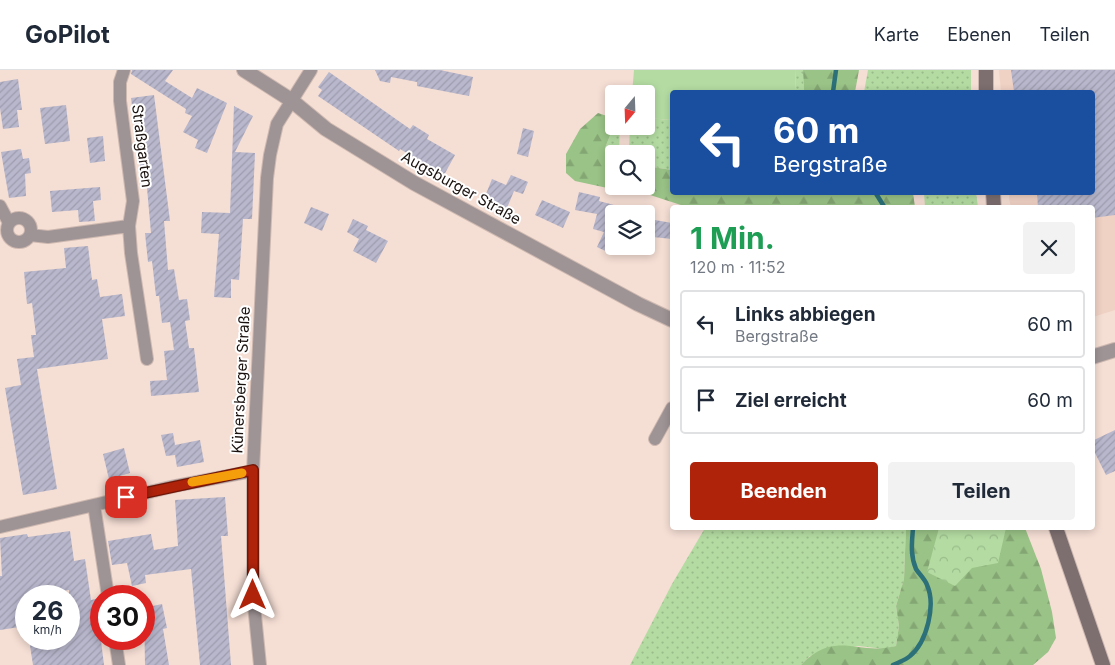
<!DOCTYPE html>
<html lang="de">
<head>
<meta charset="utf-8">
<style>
  :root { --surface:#fff; --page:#f2f2f3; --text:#1f2937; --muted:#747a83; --line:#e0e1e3; --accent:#b0230b }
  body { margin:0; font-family:Inter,sans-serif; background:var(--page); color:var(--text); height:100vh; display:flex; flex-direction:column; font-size:19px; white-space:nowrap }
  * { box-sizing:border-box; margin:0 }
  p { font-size:16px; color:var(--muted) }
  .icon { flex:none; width:28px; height:28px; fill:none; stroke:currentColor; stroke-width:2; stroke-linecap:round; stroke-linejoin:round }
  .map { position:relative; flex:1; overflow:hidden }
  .sheet { position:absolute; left:670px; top:135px; width:425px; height:325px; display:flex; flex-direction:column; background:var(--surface); border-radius:5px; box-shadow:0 2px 8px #0003 }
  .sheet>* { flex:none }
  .guide { position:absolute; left:670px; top:20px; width:425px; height:105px; border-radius:5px; box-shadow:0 2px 8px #0003; background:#1a4fa0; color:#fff; overflow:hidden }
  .needle { width:32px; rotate:199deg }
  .buttons { position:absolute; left:605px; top:15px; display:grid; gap:10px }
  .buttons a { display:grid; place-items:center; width:50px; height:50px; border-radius:5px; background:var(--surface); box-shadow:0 2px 8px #0003; font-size:25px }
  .speed { position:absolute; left:15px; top:515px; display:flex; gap:10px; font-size:25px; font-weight:700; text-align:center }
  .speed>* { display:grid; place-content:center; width:65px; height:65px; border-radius:50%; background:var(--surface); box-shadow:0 2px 8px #0003; line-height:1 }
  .speed small { font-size:12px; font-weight:400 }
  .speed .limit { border:8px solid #d22; background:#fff; color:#111 }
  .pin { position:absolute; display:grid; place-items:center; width:42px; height:42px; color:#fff; margin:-21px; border-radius:10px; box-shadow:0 2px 8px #0006 }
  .me { position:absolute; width:55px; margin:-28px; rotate:0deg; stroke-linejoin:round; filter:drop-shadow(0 0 4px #0008) }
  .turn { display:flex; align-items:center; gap:18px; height:105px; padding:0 20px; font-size:22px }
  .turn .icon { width:65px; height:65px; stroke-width:2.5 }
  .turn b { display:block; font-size:35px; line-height:42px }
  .round { display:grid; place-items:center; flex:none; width:52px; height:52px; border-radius:5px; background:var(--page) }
  .headline { display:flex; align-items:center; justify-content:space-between; height:85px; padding:0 20px }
  h1 { font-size:30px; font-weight:700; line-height:38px; color:#1e9e55 }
  .button { display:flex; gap:10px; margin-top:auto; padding:10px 20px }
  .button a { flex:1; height:58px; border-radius:5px; background:var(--accent); color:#fff; font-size:20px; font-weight:700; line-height:58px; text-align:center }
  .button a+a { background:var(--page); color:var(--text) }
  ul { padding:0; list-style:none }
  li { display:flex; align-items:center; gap:15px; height:68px; margin:0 10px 8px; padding:0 10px; border:2px solid var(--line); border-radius:5px }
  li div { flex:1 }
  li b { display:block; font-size:19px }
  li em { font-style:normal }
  header { display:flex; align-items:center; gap:30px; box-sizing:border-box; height:70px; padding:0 25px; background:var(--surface); border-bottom:1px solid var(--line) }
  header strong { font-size:24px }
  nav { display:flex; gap:28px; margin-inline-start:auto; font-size:18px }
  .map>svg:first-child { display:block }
  .built { fill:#f0d2c4 }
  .grass { fill:url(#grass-dots) }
  .forest { fill:url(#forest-firs) }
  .park { fill:url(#park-crowns) }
  .pitch { fill:#b4dca2 }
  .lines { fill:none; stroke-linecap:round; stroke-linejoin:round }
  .stream { stroke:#2c7079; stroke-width:4.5 }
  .building { fill:url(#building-hatch) }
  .minor-casing { stroke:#ceb9b1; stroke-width:14 }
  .tertiary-casing { stroke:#ceb9b1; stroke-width:16 }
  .secondary-casing { stroke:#ceb9b1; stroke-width:16 }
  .minor { stroke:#9f9495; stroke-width:12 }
  .tertiary { stroke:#9f9495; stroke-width:14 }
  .secondary { stroke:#7d6e70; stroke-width:14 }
  .route-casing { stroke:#721707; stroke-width:12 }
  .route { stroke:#b0230b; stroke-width:9 }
  .slow { stroke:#f59e0b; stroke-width:9 }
  .labels { text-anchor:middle; stroke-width:4; stroke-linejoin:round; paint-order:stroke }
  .street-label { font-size:15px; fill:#1a120f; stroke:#fff }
</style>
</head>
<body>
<header>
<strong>GoPilot</strong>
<nav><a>Karte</a><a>Ebenen</a><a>Teilen</a></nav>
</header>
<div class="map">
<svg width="1115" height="595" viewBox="0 0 1115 595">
  <defs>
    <pattern id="grass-dots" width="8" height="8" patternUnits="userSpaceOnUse" patternTransform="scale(1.25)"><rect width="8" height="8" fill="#b4dca2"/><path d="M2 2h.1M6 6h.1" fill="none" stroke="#9abc8a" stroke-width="1.8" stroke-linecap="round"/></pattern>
    <pattern id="forest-firs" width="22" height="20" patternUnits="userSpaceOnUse" patternTransform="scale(1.25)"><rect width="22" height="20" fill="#9ac387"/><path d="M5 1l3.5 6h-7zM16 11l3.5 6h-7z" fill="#84a673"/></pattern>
    <pattern id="park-crowns" width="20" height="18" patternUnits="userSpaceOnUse" patternTransform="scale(1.25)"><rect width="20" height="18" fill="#b4dca2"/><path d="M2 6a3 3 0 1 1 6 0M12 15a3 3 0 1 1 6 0" fill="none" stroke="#9abc8a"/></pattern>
    <pattern id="building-hatch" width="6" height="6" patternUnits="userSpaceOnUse" patternTransform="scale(1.25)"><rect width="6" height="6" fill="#b8b7cc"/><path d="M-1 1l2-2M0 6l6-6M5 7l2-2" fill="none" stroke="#9e9cae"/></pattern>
  </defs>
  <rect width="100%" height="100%" fill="#f5ded4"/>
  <path class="built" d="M999,0H1115V240L1093,247L1092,138L1011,137L1009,129V123L1092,122V22H1001Z"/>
  <path class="grass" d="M796,0H803L804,22H795Z
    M868,0H971V22H864Z
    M610,47H614V56H620L619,80H629L630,56H646V48L672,50V100L646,96V84H614L605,78L613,58Z
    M924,123H976L978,137H925Z
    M705,458H906L904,509L896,536L899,556L896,576L884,579L858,576L810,586L801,595H630L672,514Z"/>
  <path class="forest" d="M803,0H859L855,22H804Z
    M598,43L610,47L613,58L605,78L614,84V116H646V96L672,100V122L913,123L915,137H687L644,123L626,122L575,111L566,103V84L580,59Z
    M906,458H1025L1041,499L1052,542L1056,568L1048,582L1033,595H801C836,559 857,586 896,576L899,556L896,536L904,509Z"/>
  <path class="park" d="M939,458H1006L998,493L972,498L955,516L927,502Z"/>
  <path class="pitch" d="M634,0H796L795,22H672V50L646,48V24H632Z"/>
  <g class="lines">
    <path class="stream" d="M833,22L836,0
      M875,122L885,138
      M893,595C899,592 906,590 910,586C927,572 936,535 927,515C925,509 919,504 916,499C910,485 912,472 913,458"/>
  </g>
  <path class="building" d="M132,0H173L165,11L192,28L197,18L227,33L207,83L195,78L198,70L183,62L192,46L185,43L186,39L131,4Z
    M375,0H440L473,7L469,26L417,16V12L391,7L390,13L380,11Z
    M1011,0H1115V145L1092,148V138H1038L1037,122H1092V22H1014Z
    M329,2L410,59L413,55L429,65L427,69L455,85L444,105L400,79L399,81L318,26L322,20L318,17Z
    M18,9L22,40H17L19,57L3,59L0,38V12Z
    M154,25L170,151H164L168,200L174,199L179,230L187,229L190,250L185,251L189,278H194L199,322L151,326L150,311L167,310L164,281L174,280L170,252L162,253L159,226H156L152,191L148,192L145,163H151L147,118H143L131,28Z
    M66,35L70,71L45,74L40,38Z
    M234,36L253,46L235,82L255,83L252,149H243L239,210L231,209V228L214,227L219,164L201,163L202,142L230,143Z
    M523,58L534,61L528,87L517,84Z
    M103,66L105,91L90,93L87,68Z
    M21,79L23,89L29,88L31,103L25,104L26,126L9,128L1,82Z
    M511,105L528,112L523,124L514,121L507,138L484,129L492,109L506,115Z
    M100,117L101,130L93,131L95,151L79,152L78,140L52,142L50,121Z
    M579,122L600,127L599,131L614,135L607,162L614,165V185L597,177L604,162L593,159L597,144L575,140Z
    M542,130L570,142L563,158L535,145Z
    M311,137L329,144L322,161L304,153Z
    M353,149L368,156L366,160L388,171L376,193L353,181L359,169L347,162Z
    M655,150L672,153V169L653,167Z
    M88,176L92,210L97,209L100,227L122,224L125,246L102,249L108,289L37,299L57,419L23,425L5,318L21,315L17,289L34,287L31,265H36L32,233L27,234L24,202L66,198L64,178Z
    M1115,360V401L1106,405L1092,377V371Z
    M173,363L175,375L200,370L204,392L177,397L175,385L166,386L161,365Z
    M124,378L130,403L109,409L103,384Z
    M225,427L228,466H221L231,595H200L191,499L145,505L146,513L132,516L127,493L112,495L108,471L151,464L154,480L178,476L175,430Z
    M70,461L74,491L85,489L91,530L96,529L104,595H33L29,569H72L69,541V520L56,522L55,521L26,526V556L0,560V506H2L0,468L27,464L28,467Z
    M162,534L167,558L163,559L169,595H145L144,538Z"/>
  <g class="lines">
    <defs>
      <path id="minor" d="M124,0L120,12V31L133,131L129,156L131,183L147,289
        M0,136L9,153
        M7 160a12 12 0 1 1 24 0a12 12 0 1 1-24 0Z
        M30,165L48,167L129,156
        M655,369L672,338
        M94,435L108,526
        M0,457L175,416L253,401
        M115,569L119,595
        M260,595L253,525V401L267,108L270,85L277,54L311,0"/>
      <path id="tertiary" d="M244,0L291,30L326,59L414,113L638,234L672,250
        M1092,287L1115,280"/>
      <path id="secondary" d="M986,0V22
        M993,122L994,138
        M1056,458L1103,595"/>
    </defs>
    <use href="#minor" class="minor-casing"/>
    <use href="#tertiary" class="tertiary-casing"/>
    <use href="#secondary" class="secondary-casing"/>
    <use href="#minor" class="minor"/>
    <use href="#tertiary" class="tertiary"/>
    <use href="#secondary" class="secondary"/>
  </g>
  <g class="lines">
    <defs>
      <path id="route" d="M126,427L253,400V525"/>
    </defs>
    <use href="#route" class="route-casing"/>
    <use href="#route" class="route"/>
    <path class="slow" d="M192,412L242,403"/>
  </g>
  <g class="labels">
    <g class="street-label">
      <text transform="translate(142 76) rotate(83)" y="5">Straßgarten</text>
      <text transform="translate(461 118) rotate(29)" y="5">Augsburger Straße</text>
      <text transform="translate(241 310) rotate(-87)" y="5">Künersberger Straße</text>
    </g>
  </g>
</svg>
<div class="buttons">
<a><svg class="needle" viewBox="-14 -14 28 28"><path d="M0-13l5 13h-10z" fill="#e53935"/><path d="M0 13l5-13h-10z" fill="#747a83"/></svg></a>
<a><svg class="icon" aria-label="search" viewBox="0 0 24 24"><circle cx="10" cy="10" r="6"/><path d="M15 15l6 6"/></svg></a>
<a><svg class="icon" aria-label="layers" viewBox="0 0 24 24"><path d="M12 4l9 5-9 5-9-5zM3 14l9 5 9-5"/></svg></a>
</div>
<div class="speed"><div>26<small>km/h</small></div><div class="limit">30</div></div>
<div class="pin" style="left:126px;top:427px;background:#d93025"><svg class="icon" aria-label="arrive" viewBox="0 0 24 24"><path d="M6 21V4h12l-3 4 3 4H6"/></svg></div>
<svg class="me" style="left:253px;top:525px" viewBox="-20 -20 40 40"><path d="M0-17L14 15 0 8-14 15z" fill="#b0230b" stroke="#fff" stroke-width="4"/></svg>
<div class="guide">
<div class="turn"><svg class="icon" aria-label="left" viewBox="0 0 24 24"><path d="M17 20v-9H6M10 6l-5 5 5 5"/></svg><div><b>60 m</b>Bergstraße</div></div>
</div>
<section class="sheet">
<div class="headline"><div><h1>1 Min.</h1><p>120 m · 11:52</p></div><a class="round"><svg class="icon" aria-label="close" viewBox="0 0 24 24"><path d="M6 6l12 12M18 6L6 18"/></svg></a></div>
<ul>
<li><svg class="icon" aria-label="left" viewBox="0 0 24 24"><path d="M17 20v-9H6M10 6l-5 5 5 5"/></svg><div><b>Links abbiegen</b><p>Bergstraße</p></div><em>60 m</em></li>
<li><svg class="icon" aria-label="arrive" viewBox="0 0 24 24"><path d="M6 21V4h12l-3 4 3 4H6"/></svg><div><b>Ziel erreicht</b></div><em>60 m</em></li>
</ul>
<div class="button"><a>Beenden</a><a>Teilen</a></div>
</section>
</div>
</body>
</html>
